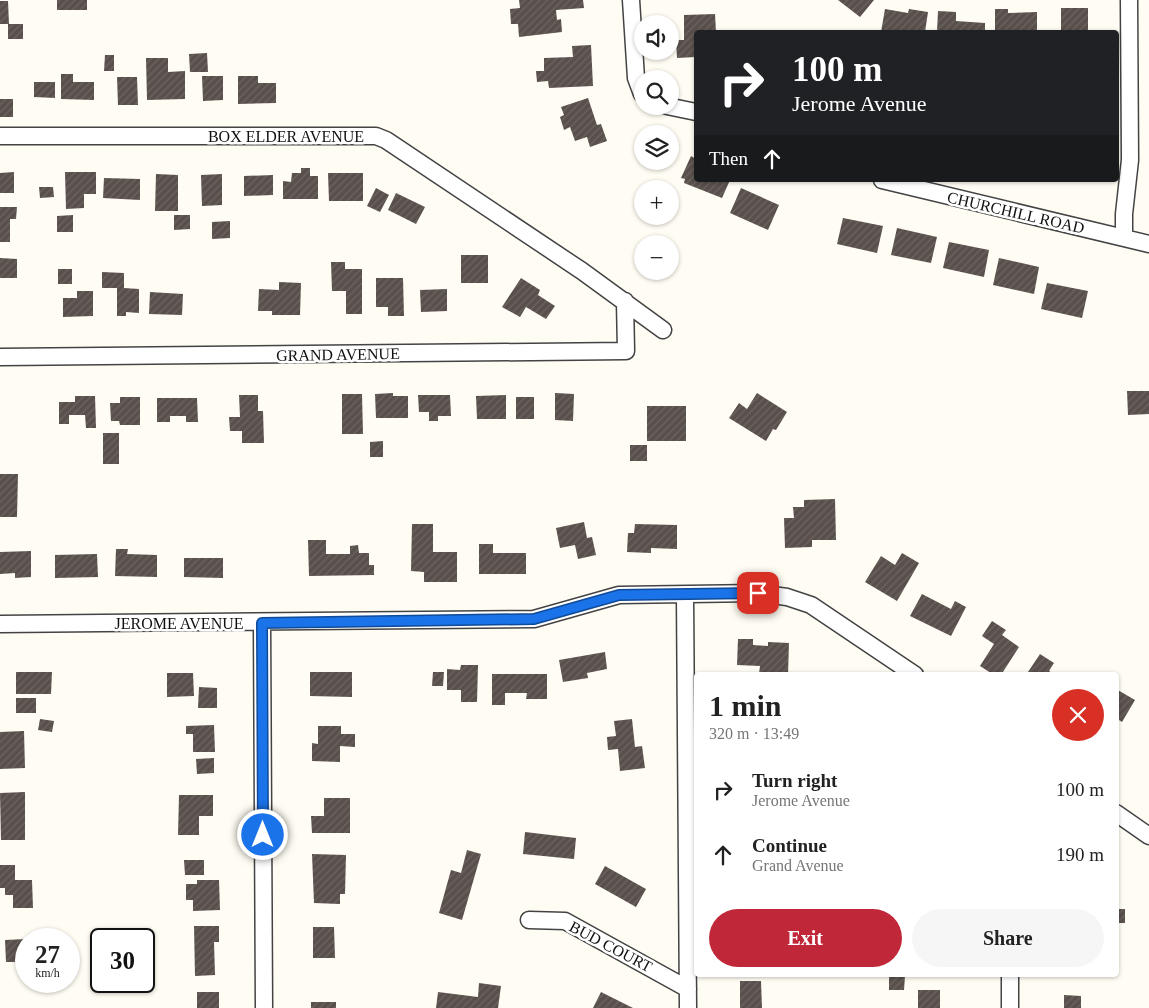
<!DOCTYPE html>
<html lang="en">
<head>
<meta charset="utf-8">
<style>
  :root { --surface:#fff; --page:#f6f6f6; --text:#222; --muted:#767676; --accent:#c02839 }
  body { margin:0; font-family:Georgia,serif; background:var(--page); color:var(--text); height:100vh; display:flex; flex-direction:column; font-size:19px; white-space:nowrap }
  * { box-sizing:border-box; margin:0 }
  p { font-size:16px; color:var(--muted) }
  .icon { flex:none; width:28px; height:28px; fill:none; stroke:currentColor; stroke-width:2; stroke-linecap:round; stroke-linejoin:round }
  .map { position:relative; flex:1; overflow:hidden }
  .sheet { position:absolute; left:694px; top:672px; width:425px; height:305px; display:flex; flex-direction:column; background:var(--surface); border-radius:5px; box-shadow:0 1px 4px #0004 }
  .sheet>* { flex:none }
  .top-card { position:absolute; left:694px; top:30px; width:425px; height:152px; border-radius:5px; box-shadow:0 1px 4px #0004; background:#202124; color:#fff; overflow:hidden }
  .tools { position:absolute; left:634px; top:15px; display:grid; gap:10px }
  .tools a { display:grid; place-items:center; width:45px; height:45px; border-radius:50%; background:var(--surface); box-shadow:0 1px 4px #0004; font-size:25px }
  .speed { position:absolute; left:15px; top:928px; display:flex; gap:10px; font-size:25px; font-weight:700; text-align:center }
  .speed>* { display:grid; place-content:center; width:65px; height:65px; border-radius:50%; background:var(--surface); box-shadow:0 1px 4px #0004; line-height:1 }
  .speed small { font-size:12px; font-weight:400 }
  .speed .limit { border:2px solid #111; border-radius:8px; background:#fff; color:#111 }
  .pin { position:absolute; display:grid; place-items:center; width:42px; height:42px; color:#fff; margin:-21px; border-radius:10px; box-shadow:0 2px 8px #0006 }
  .me { position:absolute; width:55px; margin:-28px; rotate:0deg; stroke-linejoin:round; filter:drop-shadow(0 0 4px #0008) }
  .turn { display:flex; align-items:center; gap:18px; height:105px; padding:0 15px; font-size:22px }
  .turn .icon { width:65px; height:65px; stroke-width:2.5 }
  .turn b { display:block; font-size:35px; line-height:42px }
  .then { display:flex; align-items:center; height:48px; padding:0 15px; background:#0003; gap:10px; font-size:19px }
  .round { display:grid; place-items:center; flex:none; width:52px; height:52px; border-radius:26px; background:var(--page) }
  .overview { display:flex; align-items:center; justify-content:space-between; height:85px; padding:0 15px }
  h1 { font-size:30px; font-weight:600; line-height:38px }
  .primary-button { display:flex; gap:10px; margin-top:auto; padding:10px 15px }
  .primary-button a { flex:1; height:58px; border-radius:30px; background:var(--accent); color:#fff; font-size:20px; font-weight:600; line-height:58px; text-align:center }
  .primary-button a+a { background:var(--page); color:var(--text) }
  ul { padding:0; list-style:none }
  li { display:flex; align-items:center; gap:15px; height:65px; padding:0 15px }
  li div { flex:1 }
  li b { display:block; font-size:19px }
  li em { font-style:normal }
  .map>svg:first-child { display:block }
  .building { fill:url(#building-hatch) }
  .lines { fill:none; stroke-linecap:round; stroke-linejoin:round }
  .street-casing { stroke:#434343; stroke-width:19 }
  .street { stroke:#fff; stroke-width:16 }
  .route-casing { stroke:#114b97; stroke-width:12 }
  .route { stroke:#1a73e8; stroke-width:9 }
  .labels { text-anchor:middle; stroke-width:5; stroke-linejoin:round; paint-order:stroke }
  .street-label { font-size:16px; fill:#101010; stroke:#fff }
</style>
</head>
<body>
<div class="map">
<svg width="1149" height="1008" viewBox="0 0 1149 1008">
  <defs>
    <pattern id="building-hatch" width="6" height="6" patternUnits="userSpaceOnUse" patternTransform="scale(1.25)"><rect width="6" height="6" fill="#59504c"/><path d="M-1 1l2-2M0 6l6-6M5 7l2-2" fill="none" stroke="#6c6561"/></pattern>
  </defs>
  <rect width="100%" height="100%" fill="#fffcf3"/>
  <path class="building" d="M57,0H87V10H57Z
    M519,0H583L584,8L556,10L557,20L561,19L562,32L519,37L518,24H511L510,9L520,8Z
    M838,0H874L860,17Z
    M0,1H8L9,24H23V39H8V24H0Z
    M1061,8H1088V32H1061Z
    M885,9L908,13L909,9L928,12L925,32H881Z
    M995,9H1008V13L1037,12V32H995Z
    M938,11L956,12V21L985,23V32H937Z
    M715,14L716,32H696V57L677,58L676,40H684V15Z
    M591,45L593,86L549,88L548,81L537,82L536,71H544V58L573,57L572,46Z
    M207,53L208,72H190L189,54Z
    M105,55H114V71H104Z
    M146,58H168V72L185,71V99L147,100Z
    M61,74H73V82H94V100L61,99Z
    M202,76H223V100L203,101Z
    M238,76H258V83H276V103L238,104Z
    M117,77H137L138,105H118Z
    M34,82H55V98L34,97Z
    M588,98L597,125L601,124L607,141L590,147L587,137L575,141L570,127L564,130L560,117L564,115L561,107Z
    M0,99H13V117H0Z
    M691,156L696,159V180H730L722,198L684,183L685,179L681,178Z
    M301,168H310V176H318V199H283V181L291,182L292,173H301Z
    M14,172V193H0V173Z
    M65,172H96V194H84V208L66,209Z
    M328,173H363V201H329Z
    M156,174L178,175V211H155Z
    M222,174V205L202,206L201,175Z
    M273,175V195L244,196V176Z
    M104,178L140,179V200L103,198Z
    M39,187H53L54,197L40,198Z
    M376,188L389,195L380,212L367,206Z
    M741,188L779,205L768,230L730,213Z
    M396,193L425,207L416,224L388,210Z
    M0,207H17L16,219H10V242H0Z
    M73,215V232H57V216Z
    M174,215H190V229L174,230Z
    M843,218L883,226L877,253L837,244Z
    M230,221V238L212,239V222Z
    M897,228L937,237L931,263L891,255Z
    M949,242L989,250L984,277L943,268Z
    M461,255H488V283H461Z
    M0,258L17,259V278H0Z
    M999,258L1039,267L1034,294L993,285Z
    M331,262H345V269H362V314H346V291H332Z
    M58,269H72V284H58Z
    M102,272L124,273V288L139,289V313L126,312V316H117V288H102Z
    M376,278H403L404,316H388V307H376Z
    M521,278L540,290L538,295L555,306L546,319L526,307L520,317L502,307Z
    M279,282L301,283L300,315H272V311H258L259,289L279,290Z
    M1047,283L1088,291L1082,318L1041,309Z
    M447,289V311L421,312L420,290Z
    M77,291H93V316L63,317V298H77Z
    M150,292L183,294L182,315L149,314Z
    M1127,391H1149V414L1128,415Z
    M393,393V396H408V418H376L375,394Z
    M555,393L574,394L573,421L555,420Z
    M757,393L787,412L776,430L773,429L766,441L729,418L739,403L747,409Z
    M342,394H362L363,434H342Z
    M239,395H258V411H263L264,443H242V431H230L229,417H240Z
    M418,395H450L451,416H438V421H429V412H419Z
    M506,395V419H477L476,396Z
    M75,396H95L96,428H86L85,415H69V424H59V402H75Z
    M120,397H140V425H120L119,421H111L110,403H120Z
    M516,397H534V419H516Z
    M157,398H197L198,422H186V416H170V422H157Z
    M647,406H686V441H647Z
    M103,433H119V464H103Z
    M383,441V457H370V442Z
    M630,445H647V461H630Z
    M0,474H18L17,517H0Z
    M835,499L836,540H812V547L785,548L784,518H794L793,507H804V500Z
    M584,522L587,538L592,537L596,555L578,559L575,545L560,548L556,528Z
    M412,524H433V552H457V582H424V572L411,571Z
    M635,524L677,525V549L651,548V553L627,552L628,533H634Z
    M308,540H326V554H350V546L358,545L359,553H369V565H374V575L309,576Z
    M479,544H493V553H526V574H479Z
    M116,549H128L127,554L157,555V577L115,576Z
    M31,551V577L15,578V573L0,574V552Z
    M902,553L919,563L897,601L865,582L881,556L895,565Z
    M97,554L98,577L55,578V555Z
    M184,558H223V578L184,577Z
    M922,594L951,609L955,601L966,607L951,636L910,616Z
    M992,621L1006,630L1002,635L1019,647L1001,675H994L980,666L994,644L982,636Z
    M738,639H753V645L768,646V642L789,643L788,675L759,674L760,666L737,665Z
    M605,652L607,669L587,673L588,678L563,682L559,660Z
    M1040,654L1054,663L1049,671L1055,675H1026Z
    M461,665H478L477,702H461V690H447V669L460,670Z
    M16,672H52L51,694H16Z
    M310,672H352V697L310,696Z
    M433,672H444L443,686H432Z
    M167,673H193L194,696L167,697Z
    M492,674H547V699H526L527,693H505V705H492Z
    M199,687L217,688V708H198Z
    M1116,689L1135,700L1122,722L1116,718Z
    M16,698H36V713H16Z
    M40,719L54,721L52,732L38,730Z
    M632,719L635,747L642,746L645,768L620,771L618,749L608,750L607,737L616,736L614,721Z
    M214,725L215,752H193V734H186V726Z
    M318,726H341V734H355V747L340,746V762L312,761V743L318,744Z
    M24,731L25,768L0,769V732Z
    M214,758V773L197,774L196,759Z
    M25,792V840H1L0,793Z
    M179,795H213V816H199V835H178Z
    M324,798H350V833H312L311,816H324Z
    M525,832L576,838L574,859L523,854Z
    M467,850L481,854L462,920L439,913L451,870L461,873Z
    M312,854L346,855L345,894H340V904L314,903Z
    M184,860H204V875H185Z
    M0,865H15V880H32L33,908H13V895H5V888H0Z
    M605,866L646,889L636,907L595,884Z
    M197,880H219L220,910L193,911V900H186V884H197Z
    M1116,909H1125V923H1116Z
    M194,926H219V942H214L215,975L195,976Z
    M313,927H334L335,958H313Z
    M26,939V962H6L5,940Z
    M889,975L905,976L904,990H889Z
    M740,981H761L762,1008H740Z
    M479,983L501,986L498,1008H436L438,992L478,997Z
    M918,990H940V1008H918Z
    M197,992H219V1008H197Z
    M601,992L633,1008H593Z
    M1064,995L1081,996V1008H1064Z
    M311,1002H336V1008H311Z"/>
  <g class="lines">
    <defs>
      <path id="street" d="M631,0L636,78L642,94
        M667,106L696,112
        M0,136H376L386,140L582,271L663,330
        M882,180L1149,244
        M1124,238V214L1130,160L1129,0
        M0,357L626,351L625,301
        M685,595L688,1008
        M262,623L264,1008
        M0,624L534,619L619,595L758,593L787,597L811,605L915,675
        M1116,813L1149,836
        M529,920L565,921L688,989
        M1010,1008V975"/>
    </defs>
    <use href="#street" class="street-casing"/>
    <use href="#street" class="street"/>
  </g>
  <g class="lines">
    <defs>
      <path id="route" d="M263,835L262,623L534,619L619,595L758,593"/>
    </defs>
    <use href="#route" class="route-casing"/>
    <use href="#route" class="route"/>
  </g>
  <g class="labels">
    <g class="street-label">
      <text x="286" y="142">BOX ELDER AVENUE</text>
      <text transform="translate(1016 212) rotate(13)" y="6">CHURCHILL ROAD</text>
      <text transform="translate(338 354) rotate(-1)" y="6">GRAND AVENUE</text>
      <text x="179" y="629">JEROME AVENUE</text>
      <text transform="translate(611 946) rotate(28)" y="6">BUD COURT</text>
    </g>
  </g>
</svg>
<div class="tools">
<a><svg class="icon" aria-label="sound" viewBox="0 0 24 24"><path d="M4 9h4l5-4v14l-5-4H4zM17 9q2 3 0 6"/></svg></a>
<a><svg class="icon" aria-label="search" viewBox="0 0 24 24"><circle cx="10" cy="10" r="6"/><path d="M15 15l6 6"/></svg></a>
<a><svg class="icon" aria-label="layers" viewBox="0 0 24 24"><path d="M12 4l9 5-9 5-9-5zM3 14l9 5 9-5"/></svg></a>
<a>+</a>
<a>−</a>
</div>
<div class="speed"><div>27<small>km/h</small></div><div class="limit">30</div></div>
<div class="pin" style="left:758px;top:593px;background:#d93025"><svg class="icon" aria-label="arrive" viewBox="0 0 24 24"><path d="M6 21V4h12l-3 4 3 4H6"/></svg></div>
<svg class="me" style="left:263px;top:835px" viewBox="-20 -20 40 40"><circle r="17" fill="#1a73e8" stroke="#fff" stroke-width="3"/><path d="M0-11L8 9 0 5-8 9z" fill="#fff"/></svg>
<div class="top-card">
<div class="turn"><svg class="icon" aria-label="right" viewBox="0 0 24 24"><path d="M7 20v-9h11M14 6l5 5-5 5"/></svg><div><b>100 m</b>Jerome Avenue</div></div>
<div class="then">Then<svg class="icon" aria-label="ahead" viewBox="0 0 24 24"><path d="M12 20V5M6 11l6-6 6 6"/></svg></div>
</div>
<section class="sheet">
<div class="overview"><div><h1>1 min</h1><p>320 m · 13:49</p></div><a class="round" style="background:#d93025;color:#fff"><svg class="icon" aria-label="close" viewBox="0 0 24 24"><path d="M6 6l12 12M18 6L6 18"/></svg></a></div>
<ul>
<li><svg class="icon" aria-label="right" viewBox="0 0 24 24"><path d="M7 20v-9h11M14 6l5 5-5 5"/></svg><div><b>Turn right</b><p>Jerome Avenue</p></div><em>100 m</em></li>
<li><svg class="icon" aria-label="ahead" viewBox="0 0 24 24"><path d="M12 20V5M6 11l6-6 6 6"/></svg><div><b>Continue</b><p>Grand Avenue</p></div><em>190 m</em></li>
</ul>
<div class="primary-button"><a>Exit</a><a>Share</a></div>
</section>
</div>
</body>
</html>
